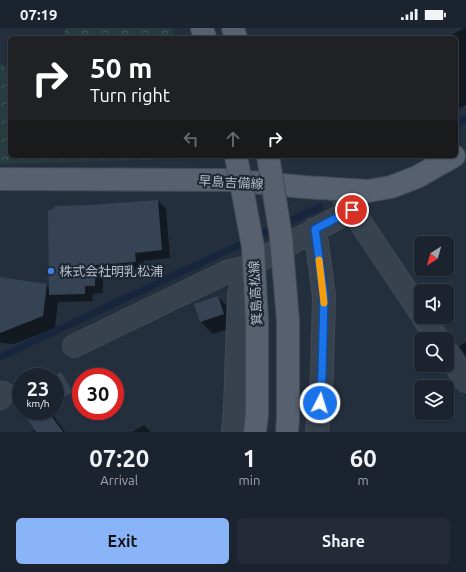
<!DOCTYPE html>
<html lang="en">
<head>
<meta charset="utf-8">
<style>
  :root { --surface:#1b232e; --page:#242b36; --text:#f1f3f6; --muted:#a0a4aa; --line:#39404a; --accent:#8ab4f8 }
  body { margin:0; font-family:Ubuntu,"Noto Sans JP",sans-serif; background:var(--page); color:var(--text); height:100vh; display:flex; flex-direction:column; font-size:15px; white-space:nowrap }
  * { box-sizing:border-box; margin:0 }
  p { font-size:13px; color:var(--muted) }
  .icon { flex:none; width:22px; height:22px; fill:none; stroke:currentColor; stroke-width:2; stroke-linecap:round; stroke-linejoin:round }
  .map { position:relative; height:404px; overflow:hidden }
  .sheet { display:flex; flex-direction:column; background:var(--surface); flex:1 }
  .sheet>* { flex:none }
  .banner { position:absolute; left:8px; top:8px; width:450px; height:122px; border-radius:6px; box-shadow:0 1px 3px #0004,0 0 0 1px var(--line); background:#202124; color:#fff; overflow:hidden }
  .needle { width:26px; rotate:217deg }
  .buttons { position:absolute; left:414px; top:208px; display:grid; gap:8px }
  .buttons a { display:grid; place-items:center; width:40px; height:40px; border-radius:6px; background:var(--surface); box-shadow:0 1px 3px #0004,0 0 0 1px var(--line); font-size:20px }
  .speed { position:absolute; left:12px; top:340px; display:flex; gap:8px; font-size:20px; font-weight:700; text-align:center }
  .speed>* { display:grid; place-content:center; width:52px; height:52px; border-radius:50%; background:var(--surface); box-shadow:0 1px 3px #0004,0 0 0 1px var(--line); line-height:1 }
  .speed small { font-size:10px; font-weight:400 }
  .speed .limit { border:6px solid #d22; background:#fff; color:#111 }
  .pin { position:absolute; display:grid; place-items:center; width:34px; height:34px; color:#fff; margin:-17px; border:2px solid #fff; border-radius:50%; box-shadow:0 1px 4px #0007 }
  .me { position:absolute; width:44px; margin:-22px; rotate:5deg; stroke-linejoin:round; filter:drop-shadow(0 0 3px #0008) }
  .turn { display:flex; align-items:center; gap:14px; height:84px; padding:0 16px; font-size:18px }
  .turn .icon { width:52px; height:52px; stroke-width:2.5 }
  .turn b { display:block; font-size:28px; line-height:34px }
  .lanes { display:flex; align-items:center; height:38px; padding:0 16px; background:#0003; justify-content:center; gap:20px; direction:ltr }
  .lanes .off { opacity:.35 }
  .eta { display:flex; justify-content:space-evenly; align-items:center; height:68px; text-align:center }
  .eta b { font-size:24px; font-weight:700; line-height:28px }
  .primary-button { display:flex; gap:8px; margin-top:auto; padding:8px 16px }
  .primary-button a { flex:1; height:46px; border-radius:6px; background:var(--accent); color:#111; font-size:16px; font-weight:700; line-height:46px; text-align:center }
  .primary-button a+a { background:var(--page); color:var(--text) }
  .status { display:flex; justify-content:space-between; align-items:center; height:28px; padding:0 20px; background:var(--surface); direction:ltr }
  .status svg { height:11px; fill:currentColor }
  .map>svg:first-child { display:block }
  .forest { fill:url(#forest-crowns) }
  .shadow { fill:#0007 }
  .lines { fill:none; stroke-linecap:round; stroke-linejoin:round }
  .stream { stroke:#17263c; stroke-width:7 }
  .building { fill:#364354 }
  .minor-casing { stroke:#414a57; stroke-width:24 }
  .major-casing { stroke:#414a57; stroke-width:24 }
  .minor { stroke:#38414e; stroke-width:22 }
  .major { stroke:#56606e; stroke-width:22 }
  .major-bridge-casing { stroke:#414a57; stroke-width:24; stroke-linecap:butt }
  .major-bridge { stroke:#56606e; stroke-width:22 }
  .route-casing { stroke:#114b97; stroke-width:10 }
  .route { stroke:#1a73e8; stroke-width:7 }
  .slow { stroke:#f59e0b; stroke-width:7 }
  .shop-dot { fill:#3f7fe0; stroke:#1d2633; stroke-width:1.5 }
  .labels { text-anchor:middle; stroke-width:4; stroke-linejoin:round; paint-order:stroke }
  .street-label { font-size:13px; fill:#b4bcc9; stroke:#1d2633 }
  .poi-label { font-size:13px; fill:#b4bcc9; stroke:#1d2633; text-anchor:start }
</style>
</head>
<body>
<div class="status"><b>07:19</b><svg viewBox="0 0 49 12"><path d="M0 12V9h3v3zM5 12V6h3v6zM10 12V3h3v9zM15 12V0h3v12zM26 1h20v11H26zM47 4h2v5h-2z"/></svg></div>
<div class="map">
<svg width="466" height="404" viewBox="0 0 466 404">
  <defs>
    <pattern id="forest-crowns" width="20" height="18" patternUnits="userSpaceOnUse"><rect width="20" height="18" fill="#263c3f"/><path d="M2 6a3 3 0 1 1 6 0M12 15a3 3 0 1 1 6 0" fill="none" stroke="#435659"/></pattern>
  </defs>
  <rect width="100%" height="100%" fill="#242f3e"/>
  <path class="forest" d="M66,0H172L174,3L171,10H63Z
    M0,34L10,45V128H174L175,131L0,136Z"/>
  <path class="shadow" d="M464,0H466V77L456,82V10H446Z
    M158,173L166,181L170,230L143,233V241L103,244V265L92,266L93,273L58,274L55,300L14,316L0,315V250L47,257L50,260L90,178Z
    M218,269L230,281L236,298L213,306L201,294Z
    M466,314V328L459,318Z
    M23,383H50L65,404H32L36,401Z
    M144,397L151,404H132Z"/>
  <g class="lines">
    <path class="stream" d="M456,96L466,91
      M0,329L320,179"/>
  </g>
  <path class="building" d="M158,172L162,222L135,225L136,234L95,237V258H85V266L49,267L48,182L54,181V178L90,177Z
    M0,249L47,256L43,288L0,305Z
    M218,268L224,286L200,294L194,276Z
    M61,344L73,364L55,374V349H53Z
    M22,383H48L63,404H36Z"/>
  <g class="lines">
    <defs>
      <path id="minor" d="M344,170L421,285
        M315,201L324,268L322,346L317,404
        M423,289L438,311
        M74,318L227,244L247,239
        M447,324L466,353
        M0,370L3,365
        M233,404L235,380L239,266L247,239L352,182"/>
      <path id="major" d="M202,0L205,10
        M233,0L236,10
        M0,151L230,152L304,159L368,163L391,159L417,149L454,128"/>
    </defs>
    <use href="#minor" class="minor-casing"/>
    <use href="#major" class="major-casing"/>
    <use href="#minor" class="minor"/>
    <use href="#major" class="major"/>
    <defs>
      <path id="major-bridge" d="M236,128L253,219L257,292V386L255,404
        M268,128L281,209L288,293V390L287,404"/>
    </defs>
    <use href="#major-bridge" class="major-bridge-casing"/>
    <use href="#major-bridge" class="major-bridge"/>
  </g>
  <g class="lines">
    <defs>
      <path id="route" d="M320,375L322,346L324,268L315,201L352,182"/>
    </defs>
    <use href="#route" class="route-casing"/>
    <use href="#route" class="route"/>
    <path class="slow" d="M319,232L324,275"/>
  </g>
  <circle class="shop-dot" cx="51" cy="243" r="4"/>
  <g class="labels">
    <g class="street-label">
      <text transform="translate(231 154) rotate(3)" y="5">早島吉備線</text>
      <text transform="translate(255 265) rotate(-93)" y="5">箕島高松線</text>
    </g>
    <g class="poi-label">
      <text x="59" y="248">株式会社明乳松浦</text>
    </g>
  </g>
</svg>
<div class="buttons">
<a><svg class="needle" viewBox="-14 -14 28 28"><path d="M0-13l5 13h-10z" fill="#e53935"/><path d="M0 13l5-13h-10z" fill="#a0a4aa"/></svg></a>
<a><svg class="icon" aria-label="sound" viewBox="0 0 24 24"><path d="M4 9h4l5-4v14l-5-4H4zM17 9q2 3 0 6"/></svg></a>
<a><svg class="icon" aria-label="search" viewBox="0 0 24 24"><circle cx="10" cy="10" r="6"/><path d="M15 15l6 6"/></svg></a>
<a><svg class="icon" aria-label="layers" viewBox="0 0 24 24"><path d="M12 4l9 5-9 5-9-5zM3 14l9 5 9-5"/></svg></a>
</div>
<div class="speed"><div>23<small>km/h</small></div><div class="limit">30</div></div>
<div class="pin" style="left:352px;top:182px;background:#d93025"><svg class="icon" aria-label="arrive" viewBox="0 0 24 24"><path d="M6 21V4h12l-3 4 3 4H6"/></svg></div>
<svg class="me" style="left:320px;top:375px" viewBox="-20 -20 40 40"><circle r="17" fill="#1a73e8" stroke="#fff" stroke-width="3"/><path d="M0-11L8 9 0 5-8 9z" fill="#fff"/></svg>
<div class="banner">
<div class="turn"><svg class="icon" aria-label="right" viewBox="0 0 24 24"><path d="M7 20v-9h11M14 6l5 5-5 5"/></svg><div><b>50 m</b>Turn right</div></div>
<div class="lanes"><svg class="icon off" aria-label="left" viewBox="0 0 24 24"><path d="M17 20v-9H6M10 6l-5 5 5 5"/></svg><svg class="icon off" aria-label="ahead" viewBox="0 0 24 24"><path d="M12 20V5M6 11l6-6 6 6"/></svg><svg class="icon" aria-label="right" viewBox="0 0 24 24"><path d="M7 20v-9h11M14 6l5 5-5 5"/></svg></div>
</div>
</div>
<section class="sheet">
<div class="eta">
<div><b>07:20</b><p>Arrival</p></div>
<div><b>1</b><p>min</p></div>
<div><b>60</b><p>m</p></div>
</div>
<div class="primary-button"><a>Exit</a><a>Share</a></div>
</section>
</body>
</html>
